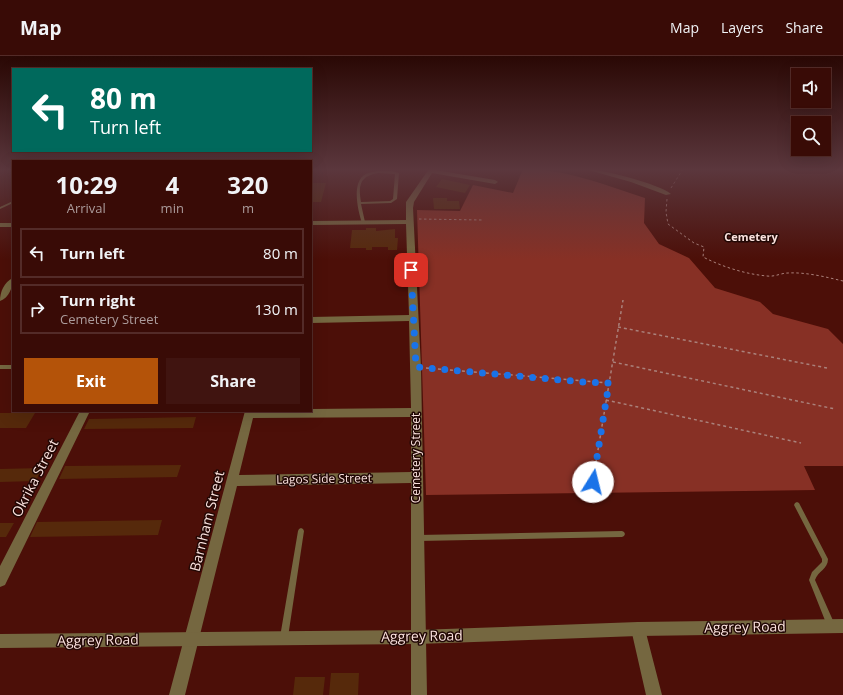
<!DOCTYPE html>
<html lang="en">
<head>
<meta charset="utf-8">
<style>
  :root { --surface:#390b06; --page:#401410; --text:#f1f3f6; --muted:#ab9b9b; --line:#532b28; --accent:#b45309 }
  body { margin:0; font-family:"Open Sans",sans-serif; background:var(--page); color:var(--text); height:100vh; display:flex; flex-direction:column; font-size:15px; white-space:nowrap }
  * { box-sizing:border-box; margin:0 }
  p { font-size:13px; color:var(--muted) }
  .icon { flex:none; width:22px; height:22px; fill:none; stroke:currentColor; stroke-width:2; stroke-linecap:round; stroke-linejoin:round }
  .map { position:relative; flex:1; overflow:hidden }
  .drawer { position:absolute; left:12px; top:104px; width:300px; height:252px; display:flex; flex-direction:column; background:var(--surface); border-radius:0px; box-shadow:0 4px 16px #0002,0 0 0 1px var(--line) }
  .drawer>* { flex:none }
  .top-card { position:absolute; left:12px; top:12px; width:300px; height:84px; border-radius:0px; box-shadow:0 4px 16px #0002,0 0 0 1px var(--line); background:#00695c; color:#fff; overflow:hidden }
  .tools { position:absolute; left:791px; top:12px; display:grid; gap:8px }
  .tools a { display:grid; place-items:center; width:40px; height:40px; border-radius:0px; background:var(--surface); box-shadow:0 4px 16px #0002,0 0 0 1px var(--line); font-size:20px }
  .pin { position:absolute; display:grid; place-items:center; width:34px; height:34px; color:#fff; margin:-17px; border-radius:8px; box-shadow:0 2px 6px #0006 }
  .me { position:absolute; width:44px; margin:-22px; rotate:9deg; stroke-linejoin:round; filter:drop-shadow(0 0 3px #0008) }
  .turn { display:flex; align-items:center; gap:14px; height:84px; padding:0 12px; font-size:18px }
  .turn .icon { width:52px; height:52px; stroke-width:2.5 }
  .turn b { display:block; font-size:28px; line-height:34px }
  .eta { display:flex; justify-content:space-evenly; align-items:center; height:68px; text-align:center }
  .eta b { font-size:24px; font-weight:700; line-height:28px }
  .cta { display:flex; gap:8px; margin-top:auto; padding:8px 12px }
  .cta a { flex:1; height:46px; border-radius:0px; background:var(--accent); color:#fff; font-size:16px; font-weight:700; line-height:46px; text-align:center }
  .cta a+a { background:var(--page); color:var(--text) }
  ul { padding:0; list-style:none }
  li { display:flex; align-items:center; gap:12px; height:50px; margin:0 8px 6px; padding:0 4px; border:2px solid var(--line); border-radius:0px }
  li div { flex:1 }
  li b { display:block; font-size:15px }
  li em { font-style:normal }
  header { display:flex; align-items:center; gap:24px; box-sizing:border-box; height:56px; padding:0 20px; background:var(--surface); border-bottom:1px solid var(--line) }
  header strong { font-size:19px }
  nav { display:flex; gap:22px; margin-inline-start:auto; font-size:14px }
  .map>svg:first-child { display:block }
  .green { fill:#873025 }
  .building { fill:#56290b }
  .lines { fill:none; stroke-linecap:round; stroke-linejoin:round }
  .path-far2 { stroke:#aa817b; stroke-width:1; stroke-dasharray:2.5 2.5; stroke-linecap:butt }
  .path-far1 { stroke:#aa817b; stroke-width:1.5; stroke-dasharray:3 3; stroke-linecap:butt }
  .path { stroke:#aa817b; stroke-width:2; stroke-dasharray:4 4; stroke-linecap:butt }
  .service { fill:#756740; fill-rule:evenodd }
  .minor { fill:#756740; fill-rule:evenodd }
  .tertiary { fill:#756740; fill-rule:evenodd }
  .route { stroke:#1a73e8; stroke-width:7; stroke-dasharray:0 12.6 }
  .labels { text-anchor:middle; stroke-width:3; stroke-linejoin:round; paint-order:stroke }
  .far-neighbourhood-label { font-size:11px; font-weight:bold; fill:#fae1dd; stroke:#220805 }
  .street-label { font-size:12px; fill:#fae1dd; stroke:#220805 }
  .near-street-label { font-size:14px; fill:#fae1dd; stroke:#220805 }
</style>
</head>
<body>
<header>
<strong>Map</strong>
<nav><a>Map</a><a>Layers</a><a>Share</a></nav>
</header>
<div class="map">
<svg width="843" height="639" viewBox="0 0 843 639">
  <rect width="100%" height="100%" fill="#4c0f08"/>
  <path class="green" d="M523,113C566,113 605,129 645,142L644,167L659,188L689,202L715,232L760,246L773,258L828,273L843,288V410H804L815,434L426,439L417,154L460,155L473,129L513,137Z"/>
  <path class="building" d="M442,123L470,129L465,137L436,131Z
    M312,127H326L321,146H311Z
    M433,142H447V145H459L460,153H434Z
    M366,172H376V175L395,173V182H398L397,194H388V191H372V194H366V192H350L352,174H366Z
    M0,357H35L26,372H0Z
    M196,361L193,372L84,373L89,363Z
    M181,409L177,421L59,423L65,410Z
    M42,412L36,425L0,426V413Z
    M162,464L158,479L30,481L37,466Z
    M0,467H14L6,481H0Z
    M331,617H359L358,639H329Z
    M295,621H325L323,639H293Z"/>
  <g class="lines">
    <path class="path-far2" d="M671,132L683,113
      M667,143L666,156L668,168L694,187L704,191L703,201C723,211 745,218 767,220C775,221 781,217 788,217C806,216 826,221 843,225
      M419,163L482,164"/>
    <path class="path-far1" d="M618,271L827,312
      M613,306L835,353
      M426,312L609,327
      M606,344L801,387
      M595,412L623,244"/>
    <path class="path" d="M593,425L595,411"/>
    <path class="service" d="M378,115H392L399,117L397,143L391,147L361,148L365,166L364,167H362C358,155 352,129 363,120C367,116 373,116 378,115ZM378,117L395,118L393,143L390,145L361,146C358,129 360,120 378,117Z
      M13,145V147L0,153V151Z
      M0,309H13V313H0Z
      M797,446L799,447L828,503C828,513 818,515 815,524L835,569L834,572L831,573L828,572L809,524L812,516L822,506V503L794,449L795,447Z
      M301,472L303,473L304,475L288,581L287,584L284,585L281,584L280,581L298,475L299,473Z
      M622,475L624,476L625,478L624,480L622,481L418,485L416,484L415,482L416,480L418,479Z"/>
    <path class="minor" d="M429,113L495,124L498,126L495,128L432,117L414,146L413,152L421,311L427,639H411V427L237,430L185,639H169L245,355H311V353L411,352L409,265L311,267V261L409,259L406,168L311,169V165L406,164V146ZM411,361V416L239,419L253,362Z
      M585,113C601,113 660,128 671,138L666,139L631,126Z
      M0,167H13V171H0Z
      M13,222C13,231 9,242 0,245C0,236 4,226 13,222Z
      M80,355H90L5,529L0,531V510Z
      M638,566L643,568L645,573L662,639H646L631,573L633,568Z"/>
    <path class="tertiary" d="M843,563V577L638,580L417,588L0,592V578L417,574L638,566Z"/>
  </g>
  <linearGradient id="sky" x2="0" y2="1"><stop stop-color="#2a0804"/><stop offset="0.56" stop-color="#5b373d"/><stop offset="1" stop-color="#5b373d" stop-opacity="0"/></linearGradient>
  <rect width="843" height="203" fill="url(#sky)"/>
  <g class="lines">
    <path class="route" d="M411,214L416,311L583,326L609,327L593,426"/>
  </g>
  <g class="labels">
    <g class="far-neighbourhood-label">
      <text x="751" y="185">Cemetery</text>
    </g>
    <g class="street-label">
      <text transform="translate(416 402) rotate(-90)" y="4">Cemetery Street</text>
      <text transform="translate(324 423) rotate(-1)" y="4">Lagos Side Street</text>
    </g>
    <g class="near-street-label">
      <text transform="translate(35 422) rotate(-63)" y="5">Okrika Street</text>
      <text transform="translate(207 465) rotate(-76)" y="5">Barnham Street</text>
      <text transform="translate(745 571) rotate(-1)" y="5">Aggrey Road</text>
      <text transform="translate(422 580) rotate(-1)" y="5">Aggrey Road</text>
      <text transform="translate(98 584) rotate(-1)" y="5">Aggrey Road</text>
    </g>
  </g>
</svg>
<div class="tools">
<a><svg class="icon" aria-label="sound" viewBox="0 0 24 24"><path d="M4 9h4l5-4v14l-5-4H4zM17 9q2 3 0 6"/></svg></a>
<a><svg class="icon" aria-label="search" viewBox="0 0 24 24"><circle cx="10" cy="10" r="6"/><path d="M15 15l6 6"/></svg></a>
</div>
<div class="pin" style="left:411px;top:214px;background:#d93025"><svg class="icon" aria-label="arrive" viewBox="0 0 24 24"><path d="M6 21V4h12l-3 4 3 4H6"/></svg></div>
<svg class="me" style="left:593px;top:426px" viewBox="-20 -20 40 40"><circle r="19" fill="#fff"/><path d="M0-13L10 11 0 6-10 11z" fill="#1a73e8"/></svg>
<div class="top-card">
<div class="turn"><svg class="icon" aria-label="left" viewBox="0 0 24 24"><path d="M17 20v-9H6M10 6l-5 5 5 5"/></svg><div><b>80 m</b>Turn left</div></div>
</div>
<section class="drawer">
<div class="eta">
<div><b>10:29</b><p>Arrival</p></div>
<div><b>4</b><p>min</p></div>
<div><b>320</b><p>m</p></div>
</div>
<ul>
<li><svg class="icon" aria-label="left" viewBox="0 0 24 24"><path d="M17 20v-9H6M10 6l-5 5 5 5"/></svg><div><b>Turn left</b></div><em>80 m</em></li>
<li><svg class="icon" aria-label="right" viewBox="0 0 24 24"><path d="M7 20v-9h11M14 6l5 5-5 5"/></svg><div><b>Turn right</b><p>Cemetery Street</p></div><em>130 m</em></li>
</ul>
<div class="cta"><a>Exit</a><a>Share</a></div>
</section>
</div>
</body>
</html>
